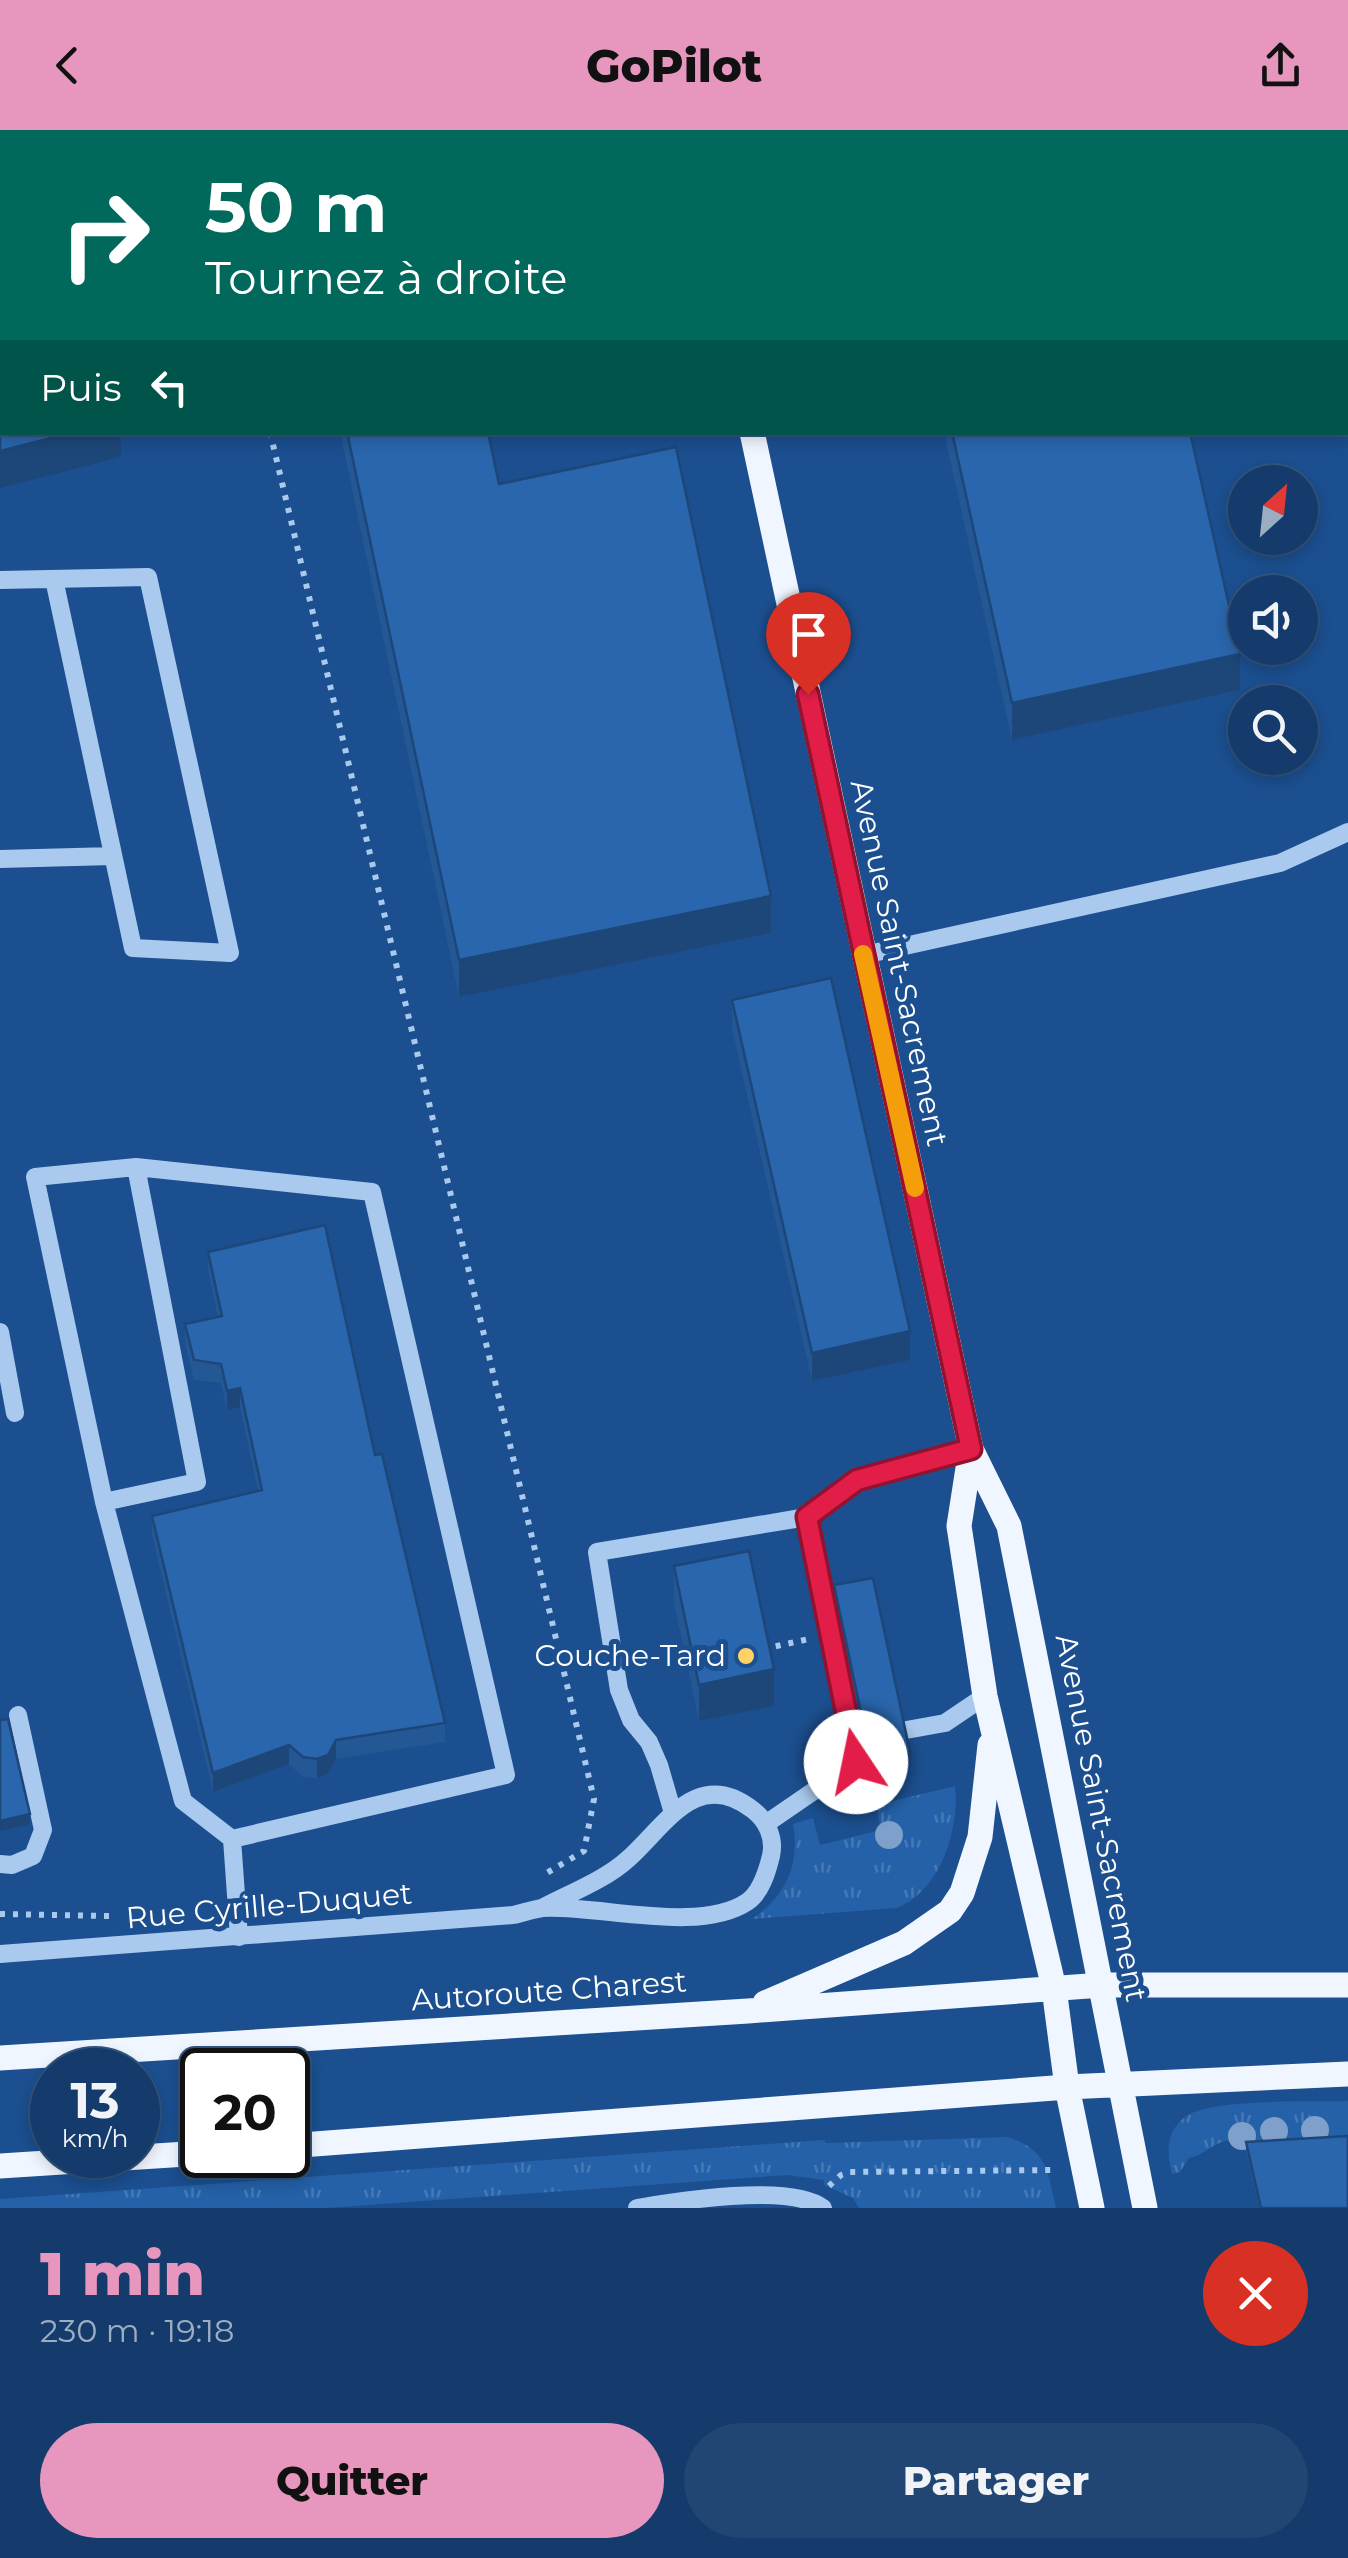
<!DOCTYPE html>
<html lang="fr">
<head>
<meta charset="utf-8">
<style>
  :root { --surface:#143b6b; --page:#214673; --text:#f1f3f6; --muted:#9dadc1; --line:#33557e; --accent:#e797bd }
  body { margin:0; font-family:Montserrat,sans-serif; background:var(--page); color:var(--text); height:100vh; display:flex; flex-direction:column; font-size:38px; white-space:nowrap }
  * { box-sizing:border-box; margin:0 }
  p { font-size:32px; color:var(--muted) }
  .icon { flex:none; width:55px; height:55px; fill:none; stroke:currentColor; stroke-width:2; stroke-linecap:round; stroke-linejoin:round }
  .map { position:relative; height:2078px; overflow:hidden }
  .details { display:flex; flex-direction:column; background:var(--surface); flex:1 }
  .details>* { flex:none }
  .banner { position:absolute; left:0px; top:0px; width:1350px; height:305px; box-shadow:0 5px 15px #0003,0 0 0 2px var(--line); background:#00695c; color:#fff; overflow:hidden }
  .needle { width:65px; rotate:27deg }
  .fabs { position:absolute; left:1228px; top:335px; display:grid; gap:20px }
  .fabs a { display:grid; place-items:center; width:90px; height:90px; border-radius:50%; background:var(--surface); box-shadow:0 5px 15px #0003,0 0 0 2px var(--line); font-size:50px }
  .speed { position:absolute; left:30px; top:1918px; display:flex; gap:20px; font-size:50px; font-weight:700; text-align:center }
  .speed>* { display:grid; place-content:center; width:130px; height:130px; border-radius:50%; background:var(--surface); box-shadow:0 5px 15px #0003,0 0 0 2px var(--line); line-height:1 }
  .speed small { font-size:25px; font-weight:400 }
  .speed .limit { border:5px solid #111; border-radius:15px; background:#fff; color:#111 }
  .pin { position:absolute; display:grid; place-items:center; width:85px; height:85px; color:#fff; margin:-102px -42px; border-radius:50% 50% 50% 0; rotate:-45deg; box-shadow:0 0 10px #0007 }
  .pin .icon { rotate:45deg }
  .me { position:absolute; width:110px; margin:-55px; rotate:349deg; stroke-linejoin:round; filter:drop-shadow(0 0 8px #0008) }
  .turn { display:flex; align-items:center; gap:35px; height:210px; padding:0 40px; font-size:45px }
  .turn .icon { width:130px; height:130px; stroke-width:2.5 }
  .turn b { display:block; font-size:70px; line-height:85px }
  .then { display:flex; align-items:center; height:95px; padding:0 40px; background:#0003; gap:20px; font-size:38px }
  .round { display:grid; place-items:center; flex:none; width:105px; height:105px; border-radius:52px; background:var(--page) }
  .overview { display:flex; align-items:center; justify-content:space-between; height:170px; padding:0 40px }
  h1 { font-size:60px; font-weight:800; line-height:75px; color:var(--accent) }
  .action { display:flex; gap:20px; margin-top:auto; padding:20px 40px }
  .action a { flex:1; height:115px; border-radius:60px; background:var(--accent); color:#111; font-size:40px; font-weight:800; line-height:115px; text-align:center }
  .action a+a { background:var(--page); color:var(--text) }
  header { display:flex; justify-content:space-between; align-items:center; height:130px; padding:0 40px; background:var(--accent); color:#111; font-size:45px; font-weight:800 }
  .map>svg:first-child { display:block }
  .grass { fill:url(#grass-tufts) }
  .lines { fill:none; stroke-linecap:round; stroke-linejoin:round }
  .path { stroke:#a9c9ee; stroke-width:6; stroke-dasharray:5 8; stroke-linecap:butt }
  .minor { stroke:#a9c9ee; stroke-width:18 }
  .major { stroke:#f0f6ff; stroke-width:25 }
  .tree { fill:#7ea0ca }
  .wall { fill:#245895 }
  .shaded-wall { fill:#1d4779 }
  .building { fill:#2a66ad; stroke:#1d4779; stroke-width:2.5 }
  .route-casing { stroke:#92132f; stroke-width:25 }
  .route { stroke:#e11d48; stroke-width:18 }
  .slow { stroke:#f59e0b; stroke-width:18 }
  .poi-dot { fill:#ffd166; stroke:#1b4f8f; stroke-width:4 }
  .labels { text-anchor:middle; stroke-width:10; stroke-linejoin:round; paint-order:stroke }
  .street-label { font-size:30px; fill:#fff; stroke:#1b4f8f }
  .poi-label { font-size:30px; fill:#fff; stroke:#1b4f8f; text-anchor:end }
</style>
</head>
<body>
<header><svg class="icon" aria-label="back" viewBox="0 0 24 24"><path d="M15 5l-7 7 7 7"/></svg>GoPilot<svg class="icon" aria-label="share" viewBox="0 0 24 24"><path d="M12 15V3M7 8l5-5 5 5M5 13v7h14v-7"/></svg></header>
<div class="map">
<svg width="1348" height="2078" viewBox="0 0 1348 2078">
  <defs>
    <pattern id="grass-tufts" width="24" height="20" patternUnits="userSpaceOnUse" patternTransform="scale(2.5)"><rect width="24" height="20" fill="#2461a8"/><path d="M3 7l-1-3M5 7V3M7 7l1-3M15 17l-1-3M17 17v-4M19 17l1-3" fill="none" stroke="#4579b5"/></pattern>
  </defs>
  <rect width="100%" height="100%" fill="#1b4f8f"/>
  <path class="grass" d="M955,1656C960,1699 940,1761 897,1778L752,1789C786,1766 800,1735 793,1694L813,1688L820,1715L881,1700L876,1675Z
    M1348,1971V2015L1246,2021L1231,2010C1213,2012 1207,2024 1189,2028L1180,2042L1172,2044C1167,2023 1165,2002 1185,1987C1209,1968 1314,1972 1348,1971Z
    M1008,2007C1049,2021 1047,2041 1056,2078H859L853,2068L824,2055V2050L787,2045L326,2078H0V2069L824,2010L826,2013Z"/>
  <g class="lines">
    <path class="path" d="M201,0V2
      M270,302L594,1669L584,1721L545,1744
      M763,1519L809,1509
      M0,1784L109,1786
      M829,2056L841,2045L850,2042L1056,2040"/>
    <path class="minor" d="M0,56L2,55
      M0,450L148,447L230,823L133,818L54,449
      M0,729L113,726
      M864,825L1280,733L1348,702
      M0,1202L15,1283
      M104,1372L35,1047L136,1037
      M851,1610L945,1593L985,1566
      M673,1683L659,1635L649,1612L631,1590L619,1560L597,1422L807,1387L857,1350L971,1319
      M767,1693L856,1632L807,1387
      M232,1709L183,1671L104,1372L197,1352L136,1037L372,1062L506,1645L232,1709L239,1807
      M0,1734L12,1735L33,1726L43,1700L18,1585
      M0,1824L513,1785C523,1783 533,1779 543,1778C600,1775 699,1804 747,1772C761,1763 767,1742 771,1726C775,1708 767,1691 753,1680C697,1636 665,1696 628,1729C605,1750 570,1763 542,1778
      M637,2078C678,2071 789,2053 823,2078"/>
    <path class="major" d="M688,0L689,2
      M752,302L971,1319L1009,1396L1145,2078
      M971,1319L959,1396L985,1566L1054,1858L1067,1957L1092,2078
      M765,1873L904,1813L950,1781L962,1763L980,1707L990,1615
      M0,1928L748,1881L1102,1855H1348
      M288,2016L1067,1957L1348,1944
      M0,2036L202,2023"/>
  </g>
  <g class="tree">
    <circle cx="889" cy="1705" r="14"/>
    <circle cx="1315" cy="2000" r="14"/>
    <circle cx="1274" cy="2001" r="14"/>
    <circle cx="1242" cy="2006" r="14"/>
  </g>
  <path class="wall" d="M340,302H488L499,354L771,803L459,867Z
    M944,302H1190L1240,560L1012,610Z
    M732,870L910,1230L812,1251L732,899Z
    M208,1122L375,1325L445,1593V1612L336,1629L328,1644L317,1648L303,1647L289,1634L213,1662L152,1405V1386L258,1361L240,1277L227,1280L221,1253L194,1250L185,1214V1194L218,1187L208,1141Z
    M674,1436L774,1576L699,1591L674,1473Z
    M834,1455L910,1632L871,1640L834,1465Z
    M1246,2012L1348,2078H1259L1246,2022Z"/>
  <path class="shaded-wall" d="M74,302H121V327L0,358V321Z
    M1240,524V560L1012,610V573Z
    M771,766V803L459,867V830Z
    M910,1201V1230L812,1251V1223Z
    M240,1258V1277L227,1280V1261Z
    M774,1539V1576L699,1591V1555Z
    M336,1610V1629L328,1644L317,1648V1629Z
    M289,1615V1634L213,1662V1643Z
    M910,1622V1632L871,1640V1630Z
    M30,1684V1694L0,1701V1691Z"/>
  <path class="building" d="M885,0H1049L1050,2H886Z
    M1071,0H1123L1124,2H1060Z
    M2,94V153H0V95Z
    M0,153H2V302H74L0,321Z
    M347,302H488L499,354L676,317L771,766L459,830Z
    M952,302H1190L1240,524L1012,573Z
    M831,848L910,1201L812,1223L732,870Z
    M325,1095L375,1325L382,1324L445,1593L336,1610L328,1625L317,1629L303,1627L289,1615L213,1643L152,1386L262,1360L240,1258L227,1261L221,1234L194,1230L185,1194L222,1186L208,1122Z
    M749,1421L774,1539L699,1555L674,1436Z
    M873,1448L910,1622L871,1630L834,1455Z
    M8,1589L30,1684L0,1691V1590Z
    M1348,2006V2078H1261L1246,2012Z"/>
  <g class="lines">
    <defs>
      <path id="route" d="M808,564L971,1319L857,1350L807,1387L856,1632"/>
    </defs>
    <use href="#route" class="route-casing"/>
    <use href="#route" class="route"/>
    <path class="slow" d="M863,824L915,1058"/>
  </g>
  <circle class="poi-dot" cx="746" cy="1526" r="10"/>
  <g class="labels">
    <g class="street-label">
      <text transform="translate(899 833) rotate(78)" y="10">Avenue Saint-Sacrement</text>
      <text transform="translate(1101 1688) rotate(79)" y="10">Avenue Saint-Sacrement</text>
      <text transform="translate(269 1776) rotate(-5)" y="10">Rue Cyrille-Duquet</text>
      <text transform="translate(549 1861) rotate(-4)" y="10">Autoroute Charest</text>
    </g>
    <g class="poi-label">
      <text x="726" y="1536">Couche-Tard</text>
    </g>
  </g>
</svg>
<div class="fabs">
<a><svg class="needle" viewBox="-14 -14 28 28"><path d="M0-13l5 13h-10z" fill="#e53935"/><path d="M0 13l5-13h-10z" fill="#9dadc1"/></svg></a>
<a><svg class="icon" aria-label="sound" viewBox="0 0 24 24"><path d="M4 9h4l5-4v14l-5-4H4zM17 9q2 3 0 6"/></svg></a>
<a><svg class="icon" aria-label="search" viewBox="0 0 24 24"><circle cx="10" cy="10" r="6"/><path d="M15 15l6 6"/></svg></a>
</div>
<div class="speed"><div>13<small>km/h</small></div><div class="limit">20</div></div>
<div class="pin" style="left:808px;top:564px;background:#d93025"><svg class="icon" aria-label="arrive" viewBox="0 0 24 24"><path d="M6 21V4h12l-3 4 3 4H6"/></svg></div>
<svg class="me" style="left:856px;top:1632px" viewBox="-20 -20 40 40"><circle r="19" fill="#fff"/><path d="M0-13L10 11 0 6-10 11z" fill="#e11d48"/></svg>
<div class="banner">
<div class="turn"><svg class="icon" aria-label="right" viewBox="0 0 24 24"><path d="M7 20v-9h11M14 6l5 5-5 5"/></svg><div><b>50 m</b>Tournez à droite</div></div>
<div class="then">Puis<svg class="icon" aria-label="left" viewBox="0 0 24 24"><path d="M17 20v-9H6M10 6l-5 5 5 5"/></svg></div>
</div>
</div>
<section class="details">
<div class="overview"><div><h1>1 min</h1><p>230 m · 19:18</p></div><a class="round" style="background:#d93025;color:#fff"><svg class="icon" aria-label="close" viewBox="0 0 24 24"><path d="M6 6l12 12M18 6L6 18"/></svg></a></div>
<div class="action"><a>Quitter</a><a>Partager</a></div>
</section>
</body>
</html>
